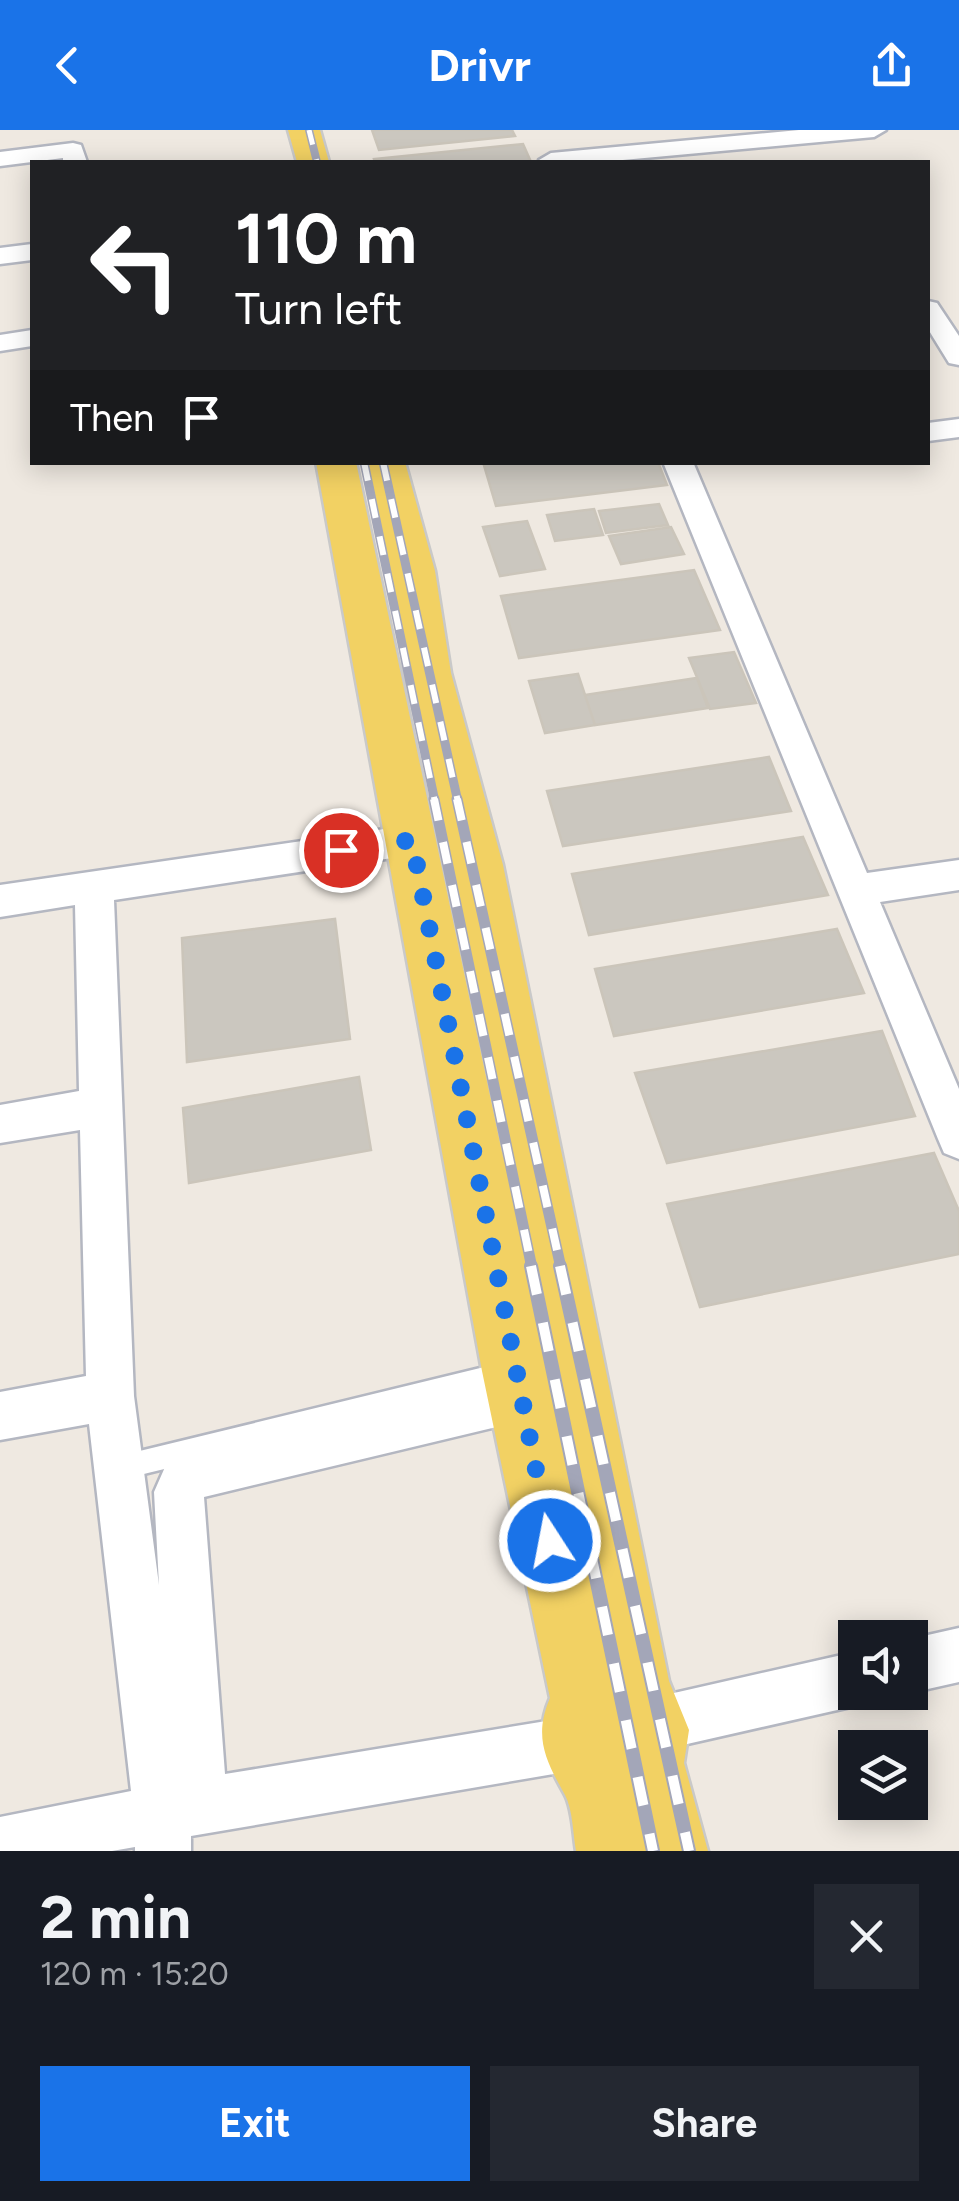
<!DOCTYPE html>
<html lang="en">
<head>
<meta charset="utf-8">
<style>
  :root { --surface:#171b24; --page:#242831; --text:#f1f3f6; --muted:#9ea1a6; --accent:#1a73e8 }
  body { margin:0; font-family:Figtree,sans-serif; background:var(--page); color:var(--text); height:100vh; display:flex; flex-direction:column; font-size:38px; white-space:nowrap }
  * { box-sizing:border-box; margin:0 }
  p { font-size:32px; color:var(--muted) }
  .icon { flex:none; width:55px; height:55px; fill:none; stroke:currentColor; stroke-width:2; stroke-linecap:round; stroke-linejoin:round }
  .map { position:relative; height:1721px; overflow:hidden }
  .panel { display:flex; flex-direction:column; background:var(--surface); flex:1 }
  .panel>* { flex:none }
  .top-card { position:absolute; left:30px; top:30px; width:900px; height:305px; border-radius:0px; box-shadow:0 5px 25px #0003; background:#202124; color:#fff; overflow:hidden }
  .tools { position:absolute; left:838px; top:1490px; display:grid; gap:20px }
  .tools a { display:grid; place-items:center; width:90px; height:90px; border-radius:0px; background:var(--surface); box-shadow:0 5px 25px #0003; font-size:50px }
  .pin { position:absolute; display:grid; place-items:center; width:85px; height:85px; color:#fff; margin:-42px; border:5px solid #fff; border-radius:50%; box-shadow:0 2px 10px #0007 }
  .me { position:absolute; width:110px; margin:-55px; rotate:349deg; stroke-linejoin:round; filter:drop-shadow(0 0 8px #0008) }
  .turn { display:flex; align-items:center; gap:35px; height:210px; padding:0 40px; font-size:45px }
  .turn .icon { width:130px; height:130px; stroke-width:2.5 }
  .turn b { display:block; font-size:70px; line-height:85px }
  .then { display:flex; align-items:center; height:95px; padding:0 40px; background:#0003; gap:20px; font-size:38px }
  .round { display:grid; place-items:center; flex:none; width:105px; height:105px; border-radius:0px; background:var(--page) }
  .summary { display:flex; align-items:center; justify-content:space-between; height:170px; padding:0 40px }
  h1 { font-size:60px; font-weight:700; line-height:75px }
  .button { display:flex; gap:20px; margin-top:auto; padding:20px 40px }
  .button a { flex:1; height:115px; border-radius:0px; background:var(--accent); color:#fff; font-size:40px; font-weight:700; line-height:115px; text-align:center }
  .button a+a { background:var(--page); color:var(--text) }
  header { display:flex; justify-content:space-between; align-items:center; height:130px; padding:0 40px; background:var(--accent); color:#fff; font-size:45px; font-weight:700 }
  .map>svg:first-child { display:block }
  .building { fill:#cbc7bf; stroke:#cbc5ba; stroke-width:2.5 }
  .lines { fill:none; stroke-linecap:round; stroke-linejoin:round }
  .lane-casing { stroke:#b4b7c1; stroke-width:5 }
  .street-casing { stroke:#b4b7c1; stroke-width:5 }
  .primary-casing { stroke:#c9c9c9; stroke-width:5 }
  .lane { fill:#fff; fill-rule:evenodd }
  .street { fill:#fff; fill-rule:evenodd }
  .primary { fill:#f2d163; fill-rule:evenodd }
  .rail-far3-casing { stroke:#a3a6b8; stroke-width:8 }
  .rail-far2-casing { stroke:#a3a6b8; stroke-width:9 }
  .rail-far1-casing { stroke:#a3a6b8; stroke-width:11 }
  .rail-casing { stroke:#a3a6b8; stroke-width:14 }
  .rail-far3 { stroke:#fff; stroke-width:5; stroke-dasharray:15; stroke-linecap:butt }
  .rail-far2 { stroke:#fff; stroke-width:6; stroke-dasharray:19; stroke-linecap:butt }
  .rail-far1 { stroke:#fff; stroke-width:8; stroke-dasharray:22; stroke-linecap:butt }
  .rail { stroke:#fff; stroke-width:10; stroke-dasharray:29; stroke-linecap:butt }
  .route { stroke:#1a73e8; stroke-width:18; stroke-dasharray:0 32.4 }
</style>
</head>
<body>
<header><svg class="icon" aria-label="back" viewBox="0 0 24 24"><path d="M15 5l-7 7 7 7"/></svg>Drivr<svg class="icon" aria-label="share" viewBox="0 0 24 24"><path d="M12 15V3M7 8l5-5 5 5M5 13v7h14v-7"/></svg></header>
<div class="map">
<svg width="959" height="1721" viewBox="0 0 959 1721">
  <rect width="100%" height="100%" fill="#efe9e1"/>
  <path class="building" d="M372,0H512L515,6L379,20Z
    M523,14L531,32H375L374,29Z
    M483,332H658L667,355L496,376Z
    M659,374L668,395L606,403L599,381Z
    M594,379L603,405L555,411L547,385Z
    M527,391L545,439L500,446L483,397Z
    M671,397L684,424L621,434L609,406Z
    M694,440L720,500L519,528L501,466Z
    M734,522L756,573L710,579L689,528Z
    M578,544L595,595L545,603L529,551Z
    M697,548L708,578L595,595L585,565Z
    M769,627L791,681L563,716L547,661Z
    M803,707L828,765L589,805L572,744Z
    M335,789L350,909L187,932L182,808Z
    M837,799L864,863L614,906L595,839Z
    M882,901L915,986L667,1033L635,943Z
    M359,947L371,1020L189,1053L183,978Z
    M934,1023L959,1081V1124L700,1177L667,1074Z"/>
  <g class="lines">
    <defs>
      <path id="lane" d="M509,1231L517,1235L521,1243L517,1251L509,1255L119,1350L110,1347L107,1338L110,1329L119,1326Z"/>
      <path id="street" d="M799,0H886L874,7L601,32L539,30L551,23Z
        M73,13L81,15L87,32H63V28L0,36V22Z
        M32,114V130L0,134V118Z
        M928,171L937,173L959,206V235L949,233L928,199Z
        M32,200V216L0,221V205Z
        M959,289V307L928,311V293Z
        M663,332H693L867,743L959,730V760L880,772L959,959V1029L944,1023L938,1009Z
        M412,695L425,700L431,710L425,720L412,725L114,770L134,1266L159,1455L154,1362L169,1328L521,1243L538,1250L545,1267L538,1284L521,1291L204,1367L225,1644L577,1586L596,1594L604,1613L596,1632L577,1640L191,1706V1721H135V1717L112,1721H0V1687L131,1661L89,1294L0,1310V1262L86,1246L80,1000L0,1013V975L79,961L75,775L0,787V755Z
        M959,1498V1552L910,1563V1509Z
        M855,1522V1562H876L874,1568L855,1576L652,1622L633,1614L625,1595L633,1576L652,1568Z"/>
      <path id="primary" d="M288,0H320L329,32H297Z
        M316,332H356L504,1032L451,735L405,543L391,441L364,332H405L435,441L451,543L503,735L669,1551L689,1600L684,1633L708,1721H576C573,1705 573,1680 565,1665C546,1631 533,1607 550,1568L482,1241Z"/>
    </defs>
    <use href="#lane" class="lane-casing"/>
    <use href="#street" class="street-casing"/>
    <use href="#primary" class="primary-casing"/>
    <use href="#lane" class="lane"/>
    <use href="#street" class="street"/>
    <use href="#primary" class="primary"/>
    <defs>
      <path id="rail-far3" d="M309,0L317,32"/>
      <path id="rail-far2" d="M364,332L435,672
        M383,332L458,672"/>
      <path id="rail-far1" d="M434,669L532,1138
        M457,669L561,1138"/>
      <path id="rail" d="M531,1136L653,1721
        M560,1136L689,1721"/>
    </defs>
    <use href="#rail-far3" class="rail-far3-casing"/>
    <use href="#rail-far2" class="rail-far2-casing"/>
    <use href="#rail-far1" class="rail-far1-casing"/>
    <use href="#rail" class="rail-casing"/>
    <use href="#rail-far3" class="rail-far3"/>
    <use href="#rail-far2" class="rail-far2"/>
    <use href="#rail-far1" class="rail-far1"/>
    <use href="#rail" class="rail"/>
  </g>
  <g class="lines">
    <path class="route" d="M341,720L412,710L550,1411"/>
  </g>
</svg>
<div class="tools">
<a><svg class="icon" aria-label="sound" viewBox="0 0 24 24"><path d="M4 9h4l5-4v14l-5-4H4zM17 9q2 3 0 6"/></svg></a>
<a><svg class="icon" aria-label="layers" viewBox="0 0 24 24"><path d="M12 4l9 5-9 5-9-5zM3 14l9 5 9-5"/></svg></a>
</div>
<div class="pin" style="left:341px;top:720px;background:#d93025"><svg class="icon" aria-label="arrive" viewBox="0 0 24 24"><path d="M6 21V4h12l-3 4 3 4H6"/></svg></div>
<svg class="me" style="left:550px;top:1411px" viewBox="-20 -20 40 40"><circle r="17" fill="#1a73e8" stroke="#fff" stroke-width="3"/><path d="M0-11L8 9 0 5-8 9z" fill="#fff"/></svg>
<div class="top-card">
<div class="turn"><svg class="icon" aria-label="left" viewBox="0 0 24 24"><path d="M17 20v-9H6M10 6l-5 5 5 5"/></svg><div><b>110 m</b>Turn left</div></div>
<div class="then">Then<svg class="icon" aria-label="arrive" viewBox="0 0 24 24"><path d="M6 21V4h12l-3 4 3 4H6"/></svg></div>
</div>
</div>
<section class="panel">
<div class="summary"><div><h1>2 min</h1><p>120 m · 15:20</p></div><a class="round"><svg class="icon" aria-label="close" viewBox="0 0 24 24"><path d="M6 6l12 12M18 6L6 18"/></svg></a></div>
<div class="button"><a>Exit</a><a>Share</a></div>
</section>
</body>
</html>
